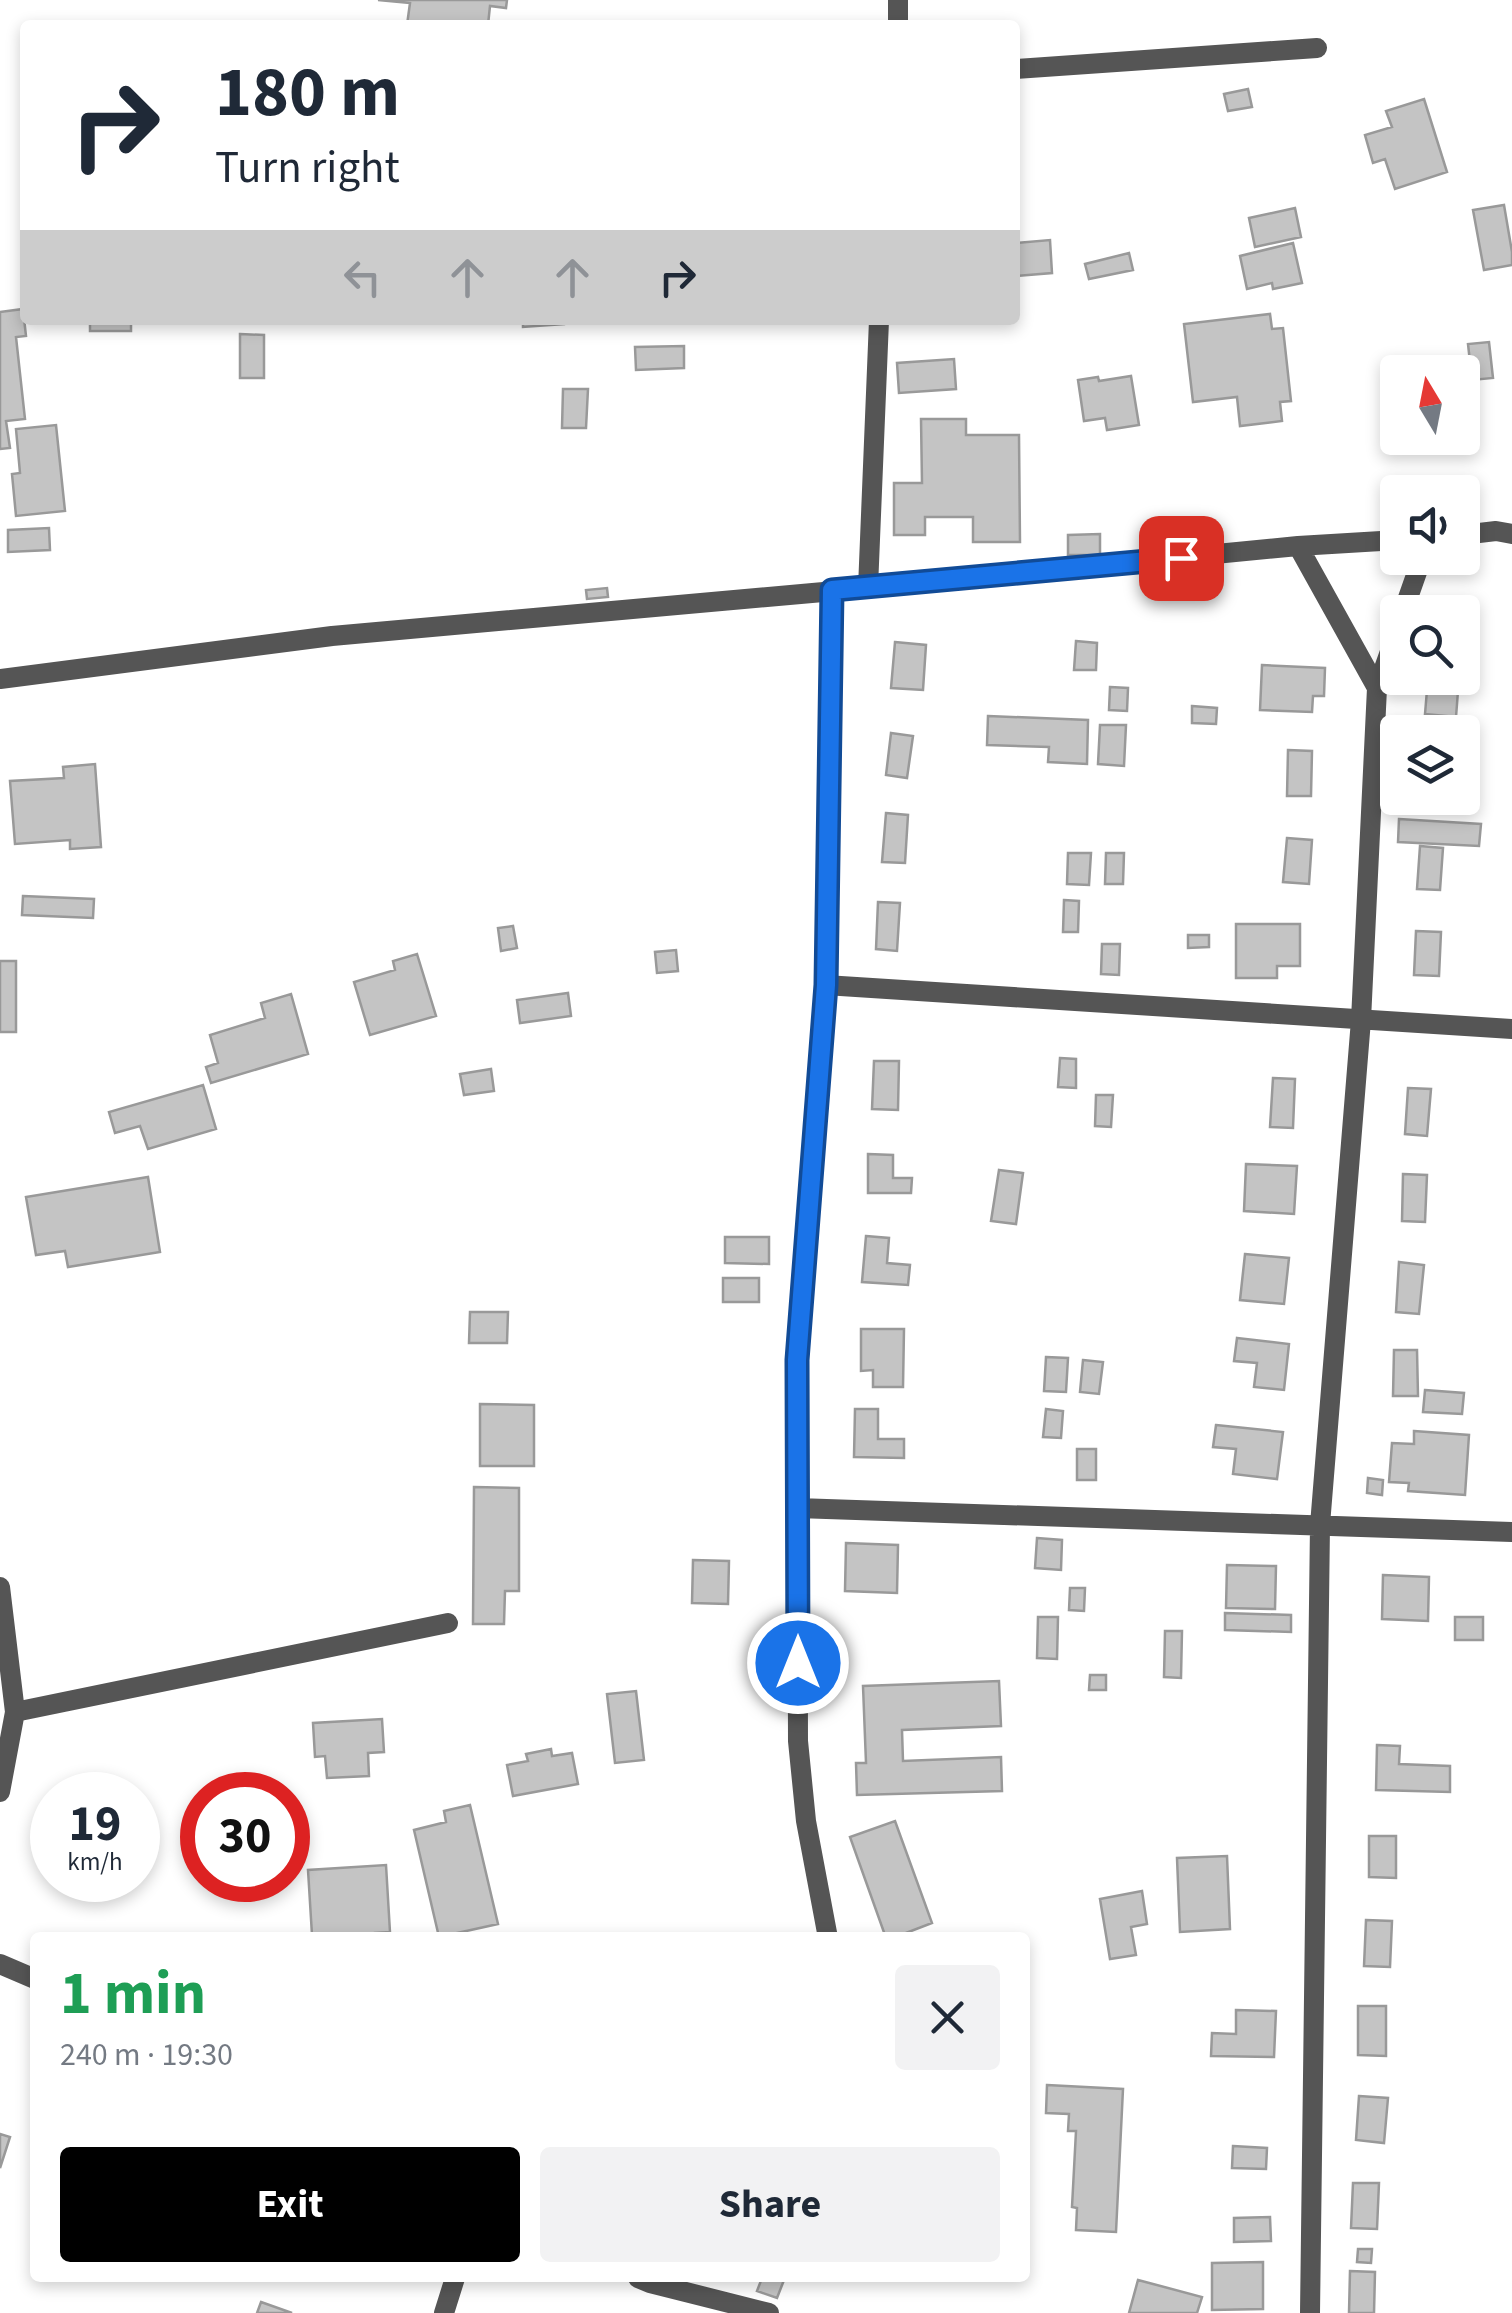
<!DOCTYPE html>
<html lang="en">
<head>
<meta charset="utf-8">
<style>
  :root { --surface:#fff; --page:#f2f2f3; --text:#1f2937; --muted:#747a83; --accent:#000 }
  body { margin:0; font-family:"Source Sans 3",sans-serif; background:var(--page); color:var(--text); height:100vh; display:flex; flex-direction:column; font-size:38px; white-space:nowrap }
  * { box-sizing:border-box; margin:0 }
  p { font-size:32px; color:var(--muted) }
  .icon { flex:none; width:55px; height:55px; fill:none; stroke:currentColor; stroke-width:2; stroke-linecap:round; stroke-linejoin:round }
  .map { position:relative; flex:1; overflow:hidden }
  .panel { position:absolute; left:30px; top:1932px; width:1000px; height:350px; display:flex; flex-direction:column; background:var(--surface); border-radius:10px; box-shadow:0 5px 15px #0003 }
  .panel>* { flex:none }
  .top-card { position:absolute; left:20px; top:20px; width:1000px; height:305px; border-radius:10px; box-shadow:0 5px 15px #0003; background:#fff; color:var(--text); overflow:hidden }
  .needle { width:65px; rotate:350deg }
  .fabs { position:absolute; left:1380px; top:355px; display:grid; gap:20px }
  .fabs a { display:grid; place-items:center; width:100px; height:100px; border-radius:10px; background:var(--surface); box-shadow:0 5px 15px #0003; font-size:50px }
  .speed { position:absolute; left:30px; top:1772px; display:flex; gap:20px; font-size:50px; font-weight:700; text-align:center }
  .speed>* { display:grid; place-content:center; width:130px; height:130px; border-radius:50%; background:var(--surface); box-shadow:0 5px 15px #0003; line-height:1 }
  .speed small { font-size:25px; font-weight:400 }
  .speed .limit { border:15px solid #d22; background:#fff; color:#111 }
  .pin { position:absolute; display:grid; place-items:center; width:85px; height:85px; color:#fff; margin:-42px; border-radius:20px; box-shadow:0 5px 15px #0006 }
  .me { position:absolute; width:110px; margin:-55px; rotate:0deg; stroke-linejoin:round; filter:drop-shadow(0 0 8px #0008) }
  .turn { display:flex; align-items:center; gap:35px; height:210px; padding:0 30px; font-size:45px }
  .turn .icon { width:130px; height:130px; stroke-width:2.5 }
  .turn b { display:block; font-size:70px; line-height:85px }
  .lanes { display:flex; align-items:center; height:95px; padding:0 30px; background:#0003; justify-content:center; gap:50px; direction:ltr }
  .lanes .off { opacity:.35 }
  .round { display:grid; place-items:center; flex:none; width:105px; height:105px; border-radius:10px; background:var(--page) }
  .headline { display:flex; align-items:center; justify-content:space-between; height:170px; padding:0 30px }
  h1 { font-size:60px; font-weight:700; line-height:75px; color:#1e9e55 }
  .cta { display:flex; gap:20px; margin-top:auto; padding:20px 30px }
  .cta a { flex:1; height:115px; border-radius:10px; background:var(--accent); color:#fff; font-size:40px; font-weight:700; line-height:115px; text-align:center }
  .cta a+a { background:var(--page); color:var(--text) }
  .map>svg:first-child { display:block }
  .building { fill:#c4c4c4; stroke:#999; stroke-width:2.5 }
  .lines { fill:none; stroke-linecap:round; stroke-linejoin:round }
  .street { stroke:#555; stroke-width:20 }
  .route-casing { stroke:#114b97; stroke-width:25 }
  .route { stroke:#1a73e8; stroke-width:18 }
</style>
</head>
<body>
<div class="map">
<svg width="1512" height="2313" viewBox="0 0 1512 2313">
  <rect width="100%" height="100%" fill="#fff"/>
  <path class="building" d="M378,0H507L506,8L490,6L488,25H407L410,3Z
    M1248,89L1252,107L1228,111L1224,94Z
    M1424,99L1447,172L1395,189L1385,159L1373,163L1365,135L1392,127L1386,111Z
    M1504,205L1512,252V265L1484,270L1473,210Z
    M1295,208L1301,237L1255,247L1249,218Z
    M1050,240L1052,273L1015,276V243Z
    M1293,243L1302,283L1273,289L1272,283L1247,289L1240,256Z
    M1129,253L1133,270L1089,279L1085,264Z
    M23,309L26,336L16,337L25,419L6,421L10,448L0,449V312Z
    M1270,314L1272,329L1283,328L1291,401L1280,402L1282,421L1240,426L1237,397L1193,402L1184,324Z
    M90,320H131V331H90Z
    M523,320H564V324L523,327Z
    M240,334L264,335V378H240Z
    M1489,342L1493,378L1472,380L1468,344Z
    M684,346V368L636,370L635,347Z
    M954,359L956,389L899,393L897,363Z
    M1131,376L1139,425L1107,430L1105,418L1084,421L1078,380L1098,377L1099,381Z
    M563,389H588L586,428H562Z
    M921,419H966V435H1019L1020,542H973V517H925V535H894V483H922Z
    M56,425L65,511L16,516L12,474L20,473L16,429Z
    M49,528L50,550L8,552V530Z
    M1100,534V555H1068V535Z
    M607,588L608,597L587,599L586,590Z
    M1076,641L1097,643L1096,670H1074Z
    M895,642L926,645L923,690L891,688Z
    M1262,665L1325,668L1324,696H1313L1312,712L1260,710Z
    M1428,678H1459L1456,717L1425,714Z
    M1110,687L1128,688L1127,711L1109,710Z
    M1192,706L1217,708L1216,724L1192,723Z
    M988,716L1088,720L1087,764L1048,762L1049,747L987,745Z
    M1100,725H1126L1124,766L1098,764Z
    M891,733L913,736L907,778L886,775Z
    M1288,750L1312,751L1311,796H1287Z
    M95,764L101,847L70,849V840L15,844L10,781L64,778L63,767Z
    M1423,798H1451V804L1422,802Z
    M886,813L908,815L905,863L882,862Z
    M1399,819L1481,824L1479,846L1398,842Z
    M1287,838L1312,840L1309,884L1283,882Z
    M1420,846L1443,848L1440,890L1417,889Z
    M1068,853H1091L1089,885L1067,884Z
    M1106,853H1124L1123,884H1105Z
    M23,896L94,899L93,918L22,915Z
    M1064,900L1079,901L1078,932H1063Z
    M878,902L900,903L897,951L876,949Z
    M1236,924H1300V966H1277V978H1236Z
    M513,926L517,948L501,951L498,928Z
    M1416,931L1441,932L1439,976L1414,975Z
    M1188,935H1209V947L1188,948Z
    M1102,944H1120L1119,975L1101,974Z
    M676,950L678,971L657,973L655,952Z
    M417,954L436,1016L370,1035L354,982L395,970L393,961Z
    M0,961H16V1032H0Z
    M568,993L571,1016L520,1023L517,1000Z
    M291,994L308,1054L211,1083L206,1067L218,1063L210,1035L265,1018L261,1003Z
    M1060,1058L1076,1059V1088L1058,1087Z
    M874,1061H899L898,1110L872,1109Z
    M491,1069L494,1091L464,1095L460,1074Z
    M1273,1078L1295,1079L1293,1128L1270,1127Z
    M203,1085L216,1129L148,1149L140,1126L115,1133L109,1112Z
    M1408,1088L1431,1089L1427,1136L1405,1134Z
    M1096,1095H1113L1111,1127L1095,1126Z
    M868,1154L893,1155V1178H912L911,1193H868Z
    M1246,1164L1297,1166L1294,1214L1244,1211Z
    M999,1170L1023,1173L1016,1224L991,1221Z
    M1403,1174L1427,1175L1425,1222L1402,1221Z
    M148,1177L160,1252L68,1267L65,1251L36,1255L26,1197Z
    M866,1236L889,1238L887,1263L910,1265L908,1285L862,1282Z
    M725,1237H769V1264L725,1263Z
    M1245,1254L1289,1258L1284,1304L1240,1300Z
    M1399,1262L1424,1265L1419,1314L1396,1312Z
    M723,1278H759V1302H723Z
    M470,1312H508L507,1343H469Z
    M861,1329H904L903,1387H873V1370L861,1371Z
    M1237,1338L1289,1344L1284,1390L1254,1387L1257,1363L1234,1361Z
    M1394,1350H1417L1418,1396H1393Z
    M1046,1357L1068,1358L1066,1392L1044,1391Z
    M1083,1360L1103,1362L1099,1394L1080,1392Z
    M1425,1390L1464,1393L1462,1414L1423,1412Z
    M480,1404L534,1405V1466H480Z
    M855,1409H878V1439H904V1458L854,1457Z
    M1046,1409L1063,1411L1061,1438L1043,1437Z
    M1216,1425L1283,1432L1277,1479L1233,1474L1236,1449L1213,1447Z
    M1414,1431L1469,1435L1465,1495L1408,1491L1409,1483L1389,1482L1392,1443L1414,1444Z
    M1077,1449H1096V1480H1077Z
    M1368,1478L1383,1480L1382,1495L1367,1493Z
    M474,1487L519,1488V1591H505L504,1624H473Z
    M1037,1538L1062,1540L1061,1570L1035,1568Z
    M846,1543L898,1545L897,1593L845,1591Z
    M693,1560L729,1561L728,1604L692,1603Z
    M1227,1565L1276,1566L1275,1609L1226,1608Z
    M1383,1575L1429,1577L1428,1621L1382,1619Z
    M1070,1588H1085L1084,1611L1069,1610Z
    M1225,1613L1291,1615V1632L1225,1630Z
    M1038,1617H1058L1057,1659L1037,1658Z
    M1455,1617H1483V1640H1455Z
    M1165,1631H1182L1181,1678L1164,1677Z
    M1090,1675H1106V1690H1089Z
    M999,1681L1001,1726L902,1730L903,1761L1001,1757L1002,1791L857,1795L856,1763H866L863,1686Z
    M636,1691L644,1760L615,1763L607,1694Z
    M382,1719L384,1752L368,1753L369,1776L327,1778L325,1756L315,1757L313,1723Z
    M1377,1745L1400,1746L1399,1764L1450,1766V1792L1376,1790Z
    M551,1749L552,1756L572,1753L578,1784L513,1796L507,1765L528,1761L526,1754Z
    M470,1805L498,1924L439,1937L414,1830L446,1822L444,1811Z
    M895,1821L932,1923L893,1938H886L850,1837Z
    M1369,1836H1396V1878L1369,1877Z
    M1227,1856L1230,1929L1180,1932L1177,1858Z
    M386,1865L390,1932L375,1933V1938H326V1934L312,1935L308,1870Z
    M1142,1891L1147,1924L1131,1927L1136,1955L1110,1959L1100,1899Z
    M1366,1920L1392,1921L1390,1967L1364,1966Z
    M1358,2006H1386V2056L1358,2055Z
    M1236,2010L1276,2011L1274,2057L1211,2056L1212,2033L1236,2034Z
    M1047,2085L1123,2089L1116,2232L1076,2230L1077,2208L1072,2207L1076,2131H1068L1069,2114L1046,2113Z
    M1359,2096L1388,2098L1384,2143L1356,2140Z
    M0,2134L10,2137L0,2168Z
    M1233,2146L1267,2148L1266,2169L1232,2168Z
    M1353,2183H1379L1377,2229L1351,2228Z
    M1270,2217L1271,2241L1234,2242V2218Z
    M1358,2249H1372L1371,2263L1357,2262Z
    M1263,2262V2309L1212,2310V2263Z
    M1350,2271L1375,2272L1374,2313H1349Z
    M762,2278L784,2280L777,2298L757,2291Z
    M1138,2280L1202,2297L1197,2313H1129Z
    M261,2302L292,2313H257Z"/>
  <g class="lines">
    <path class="street" d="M898,0V25
      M1015,69L1317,48
      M1462,535L1496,531L1512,534
      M1298,546L1377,688
      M868,588L879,320
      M1403,612L1422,558
      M0,679L332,636L868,588L1298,546L1398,540
      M825,985L1512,1029
      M797,1508L1512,1532
      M0,1587L15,1712
      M0,1792L15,1712L448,1623
      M828,1938L806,1821L798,1741L797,1360L825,985L832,590
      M0,1964L35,1979
      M638,2278L650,2283L769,2313
      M444,2313L455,2278
      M1310,2313L1320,1525L1361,1020L1377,688L1398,629"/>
  </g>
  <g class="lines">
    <defs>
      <path id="route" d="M798,1663L797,1360L826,985L832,590L1181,558"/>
    </defs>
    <use href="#route" class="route-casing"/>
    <use href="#route" class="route"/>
  </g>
</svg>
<div class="fabs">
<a><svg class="needle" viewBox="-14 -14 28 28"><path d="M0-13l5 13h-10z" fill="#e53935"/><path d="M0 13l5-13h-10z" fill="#747a83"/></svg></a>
<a><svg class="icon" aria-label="sound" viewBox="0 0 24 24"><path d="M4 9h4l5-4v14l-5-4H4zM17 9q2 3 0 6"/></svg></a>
<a><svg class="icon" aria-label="search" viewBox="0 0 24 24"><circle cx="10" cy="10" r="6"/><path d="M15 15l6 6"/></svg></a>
<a><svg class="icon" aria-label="layers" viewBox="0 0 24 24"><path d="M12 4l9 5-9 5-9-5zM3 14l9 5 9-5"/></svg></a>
</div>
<div class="speed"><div>19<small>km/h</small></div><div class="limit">30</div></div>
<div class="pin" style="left:1181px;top:558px;background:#d93025"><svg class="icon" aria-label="arrive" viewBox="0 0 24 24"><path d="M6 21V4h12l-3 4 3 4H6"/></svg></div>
<svg class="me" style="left:798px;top:1663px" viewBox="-20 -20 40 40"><circle r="17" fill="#1a73e8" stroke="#fff" stroke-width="3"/><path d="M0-11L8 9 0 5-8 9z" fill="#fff"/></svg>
<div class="top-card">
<div class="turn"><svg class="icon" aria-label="right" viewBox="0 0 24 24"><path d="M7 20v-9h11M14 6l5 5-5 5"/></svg><div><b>180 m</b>Turn right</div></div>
<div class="lanes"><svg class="icon off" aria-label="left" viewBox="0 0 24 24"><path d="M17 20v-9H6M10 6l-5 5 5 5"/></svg><svg class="icon off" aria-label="ahead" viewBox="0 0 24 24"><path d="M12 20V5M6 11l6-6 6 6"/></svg><svg class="icon off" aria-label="ahead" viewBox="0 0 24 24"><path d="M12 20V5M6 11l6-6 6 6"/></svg><svg class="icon" aria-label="right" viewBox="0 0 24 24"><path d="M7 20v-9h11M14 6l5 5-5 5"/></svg></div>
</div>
<section class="panel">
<div class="headline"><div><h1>1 min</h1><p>240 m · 19:30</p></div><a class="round"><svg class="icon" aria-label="close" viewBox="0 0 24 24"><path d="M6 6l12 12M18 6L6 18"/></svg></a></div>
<div class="cta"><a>Exit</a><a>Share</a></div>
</section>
</div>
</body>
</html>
